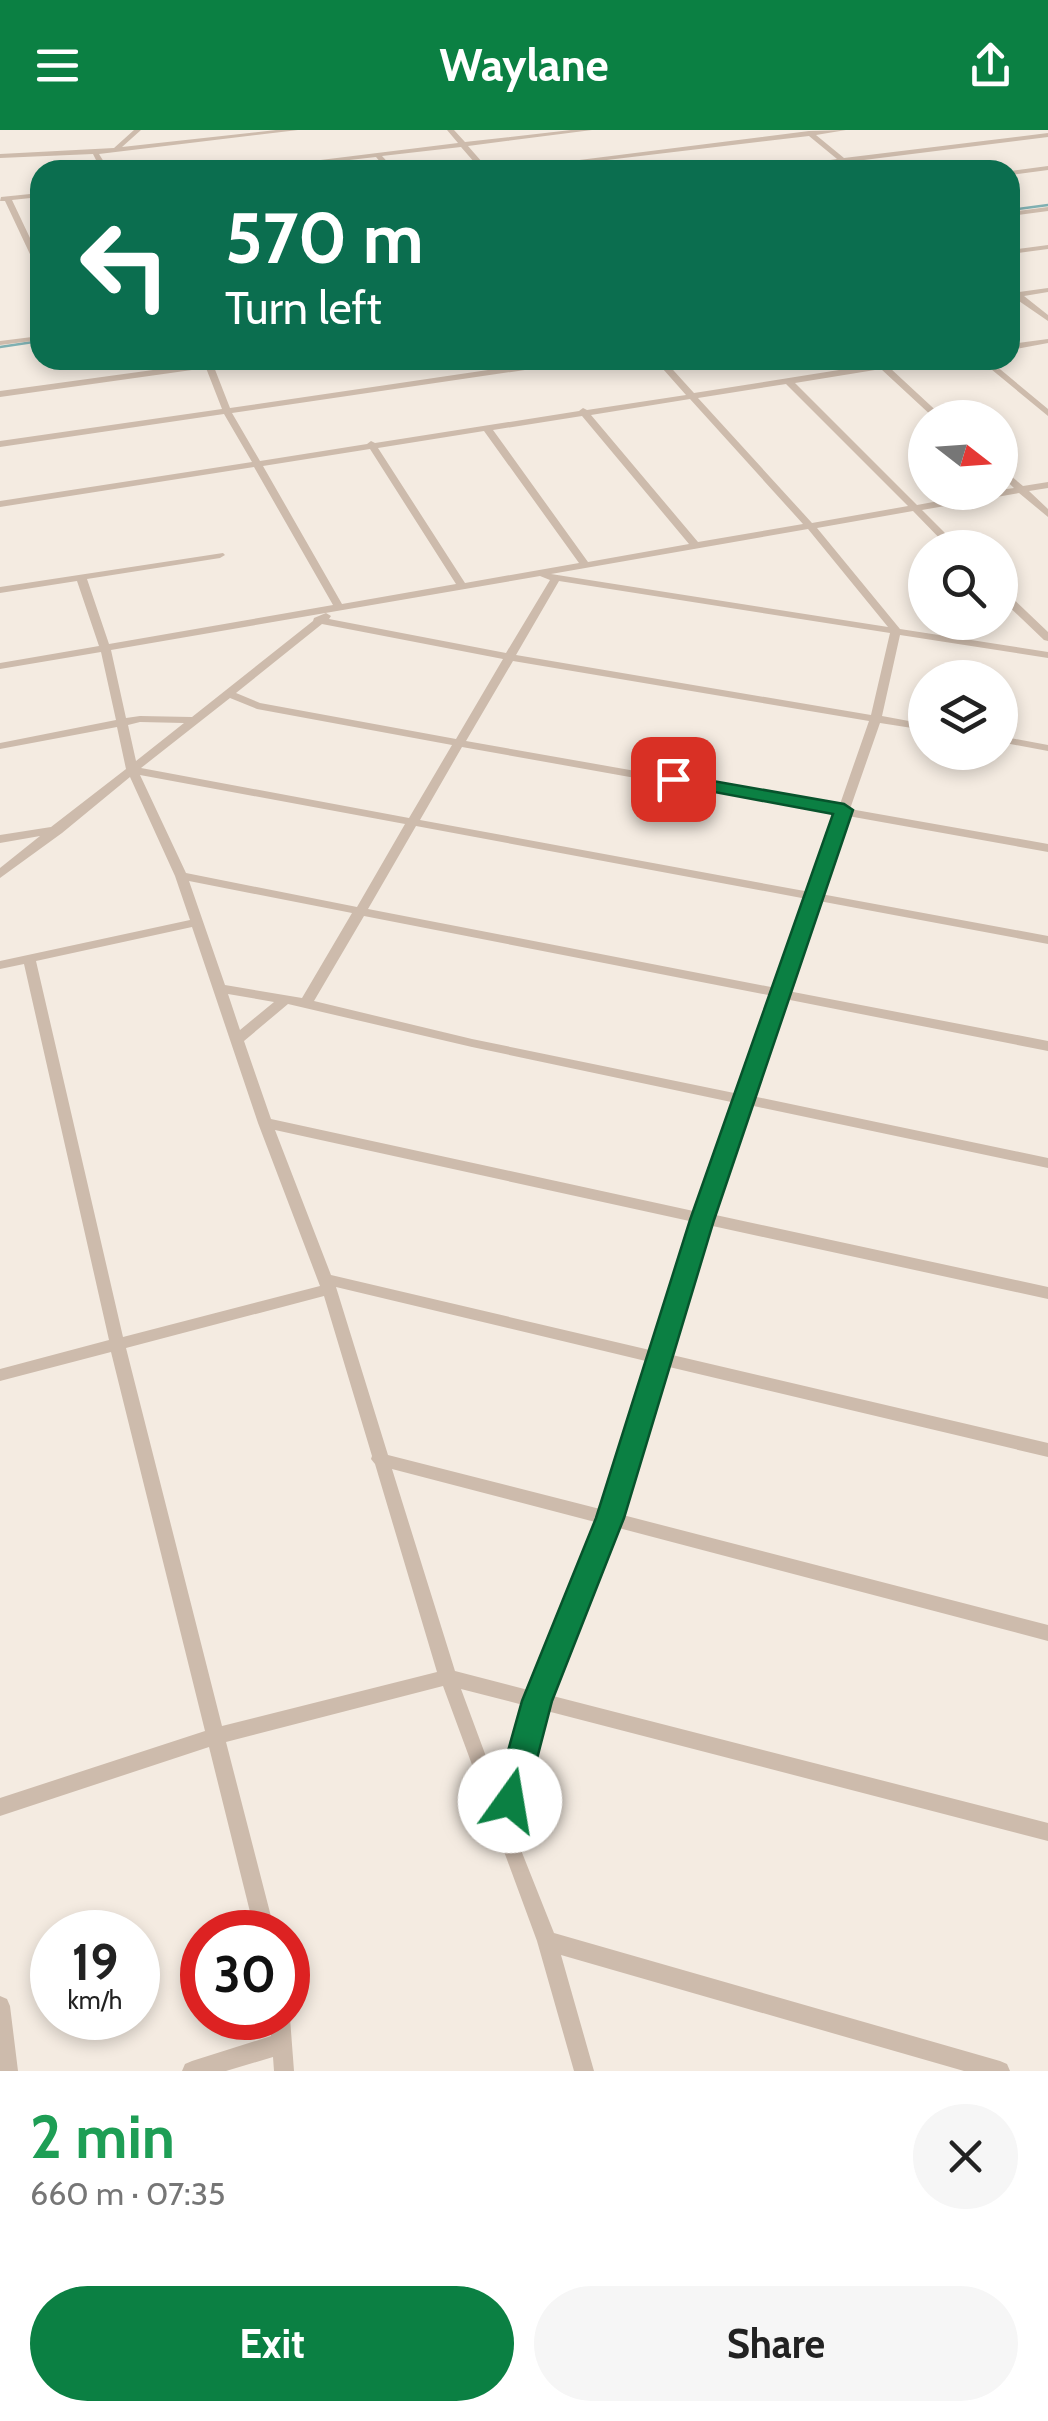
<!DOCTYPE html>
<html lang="en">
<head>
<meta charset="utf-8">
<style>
  :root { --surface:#fff; --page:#f6f6f6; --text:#222; --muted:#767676; --accent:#0b8043 }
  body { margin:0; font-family:Cabin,sans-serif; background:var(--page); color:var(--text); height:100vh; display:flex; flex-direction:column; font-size:38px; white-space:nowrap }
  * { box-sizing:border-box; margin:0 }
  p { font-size:32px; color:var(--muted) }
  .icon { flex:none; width:55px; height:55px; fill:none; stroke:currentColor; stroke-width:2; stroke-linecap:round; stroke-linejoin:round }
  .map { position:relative; height:1941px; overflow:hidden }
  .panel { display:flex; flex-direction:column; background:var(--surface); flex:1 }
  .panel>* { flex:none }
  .hud { position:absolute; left:30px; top:30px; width:990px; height:210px; border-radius:30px; box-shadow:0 5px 15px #0003; background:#0b6e4f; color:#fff; overflow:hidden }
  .needle { width:65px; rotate:107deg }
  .controls { position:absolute; left:908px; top:270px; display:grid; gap:20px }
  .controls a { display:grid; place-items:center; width:110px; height:110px; border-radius:50%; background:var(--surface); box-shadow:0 5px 15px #0003; font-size:50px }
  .speed { position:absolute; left:30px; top:1780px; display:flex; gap:20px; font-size:50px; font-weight:700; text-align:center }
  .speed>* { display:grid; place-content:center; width:130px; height:130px; border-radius:50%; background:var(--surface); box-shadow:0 5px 15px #0003; line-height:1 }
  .speed small { font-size:25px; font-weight:400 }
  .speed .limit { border:15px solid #d22; background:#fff; color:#111 }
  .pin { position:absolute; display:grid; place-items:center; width:85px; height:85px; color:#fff; margin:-42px; border-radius:20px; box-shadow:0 5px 15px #0006 }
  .me { position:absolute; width:110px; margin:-55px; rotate:13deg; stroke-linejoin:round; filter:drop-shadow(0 0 8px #0008) }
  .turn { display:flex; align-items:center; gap:35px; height:210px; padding:0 30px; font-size:45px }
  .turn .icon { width:130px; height:130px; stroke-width:2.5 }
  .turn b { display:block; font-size:70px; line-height:85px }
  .round { display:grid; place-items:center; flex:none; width:105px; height:105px; border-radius:52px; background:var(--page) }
  .summary { display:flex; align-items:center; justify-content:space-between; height:170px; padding:0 30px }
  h1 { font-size:60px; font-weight:700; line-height:75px; color:#1e9e55 }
  .cta { display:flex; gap:20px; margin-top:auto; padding:20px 30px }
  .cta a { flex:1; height:115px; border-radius:60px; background:var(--accent); color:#fff; font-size:40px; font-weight:700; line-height:115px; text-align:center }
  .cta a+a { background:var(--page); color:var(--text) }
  header { display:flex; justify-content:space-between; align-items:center; height:130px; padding:0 30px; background:var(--accent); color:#fff; font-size:45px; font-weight:700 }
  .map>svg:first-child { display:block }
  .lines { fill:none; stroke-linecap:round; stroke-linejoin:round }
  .stream { stroke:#7fb0b2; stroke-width:2.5 }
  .minor { fill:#cdbbac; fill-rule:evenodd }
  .route { fill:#0b8043; stroke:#07532c; stroke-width:2.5 }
</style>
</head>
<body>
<header><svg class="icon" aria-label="menu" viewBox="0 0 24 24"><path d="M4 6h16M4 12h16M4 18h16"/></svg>Waylane<svg class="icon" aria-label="share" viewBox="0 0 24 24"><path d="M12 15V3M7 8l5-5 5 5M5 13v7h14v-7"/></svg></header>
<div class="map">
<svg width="1048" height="1941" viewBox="0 0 1048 1941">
  <rect width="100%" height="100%" fill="#f4ebe1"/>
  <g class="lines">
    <path class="stream" d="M1010,80L1048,75
      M0,217L40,211"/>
    <path class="minor" d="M134,0H141L122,17L276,0H298L99,24L109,40H101L93,24L0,28V24L114,18Z
      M447,0H454L465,12L571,0H592L468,16L489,40H481L461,17L382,26L395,40H387L376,27L261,40H239L458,13Z
      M846,0L816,5L844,28L1048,3V7L848,32L858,40H850L841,33L783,40H762L837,29L809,6L523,40H501L809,1Z
      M1048,36V40L1010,45V41Z
      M40,63V67L12,70L40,129V139L36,137L5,71H0L1,67Z
      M1048,77V81L1010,86V82Z
      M1048,115V119L1010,124V120Z
      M1010,157L1019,162L1048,158V162L1024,166L1048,185V191L1013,167L1010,163Z
      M40,206V210L0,215V211Z
      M1048,209V213L1010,220V214Z
      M203,230L212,232L247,230L214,237L230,278L555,230H576L572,233L232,283L260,331L367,314L371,311L375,313L579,281L583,278L587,280L686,265L655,230H664L694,263L883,233L928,230L890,238L944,288H934L881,239L795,253L917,375L988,362H1000V360L1014,358L1000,345V337L1023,356L1048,352V358L1029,361L1048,379V387L1019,363L922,380L960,418H949L913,381L817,398L900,499L1048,522V528L900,505L882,586L925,594V600L880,593L850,679L1048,714V722L848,686L821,764L1048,806V814L819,771L788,861L1048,911V921L785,869L752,966L1048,1028V1038L749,975L711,1084L1048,1157V1169L708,1095L668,1224L1048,1313V1327L665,1236L619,1384L1048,1495V1511L615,1397L549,1565L1048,1693V1711L543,1580L525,1641L513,1700L554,1803L1000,1931L1007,1934L1010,1941H964L561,1825L594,1941H574L537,1811L443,1556L226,1612L275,1802H255L209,1617L0,1686V1668L205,1601L111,1222L0,1251V1239L109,1210L24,834L0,839V831L190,790L175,746L130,647L62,703L0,748V738L40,706L0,713V705L51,697L126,639L117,597L0,619V613L116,590L101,522L0,539V533L99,516L77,451L0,463V457L223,423L225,425L220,428L87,449L109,514L333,475L254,337L0,377V371L252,332L224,284L0,317V311L222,279L206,238L0,267V261L204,233ZM786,254L908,376L812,393L698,268ZM690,269L803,394L698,412L591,285ZM582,286L689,414L588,432L493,300ZM484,301L579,433L465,453L378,318ZM370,319L456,454L342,474L263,336ZM808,399L888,497L551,444ZM540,446L550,450L506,523L329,489L331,486L326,483L314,488L313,491L192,587L140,586L126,588L111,520ZM559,451L890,503L871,585L516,525ZM322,494L503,529L456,609L260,573L236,563ZM513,531L869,591L839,677L466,611ZM230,568L257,579L452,615L409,688L141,638ZM140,592L184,593L136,631L128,595ZM462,617L837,684L810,762L420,690ZM140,645L405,694L357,777L186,743ZM416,696L807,769L776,858L368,779ZM189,751L352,783L302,868L225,855ZM364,786L773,866L739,964L472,909L314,871ZM192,797L258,993L320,1156L123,1207L36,831ZM228,864L274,872L240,900ZM288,874L472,917L736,973L698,1082L271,989L244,911ZM275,1000L694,1092L654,1221L331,1145ZM336,1157L650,1232L604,1380L388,1325ZM324,1166L372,1326L371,1329L375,1334L437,1542L222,1596L126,1218ZM392,1339L599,1393L532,1561L455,1541ZM461,1559L527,1576L501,1667Z
      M980,230H989L1048,279V286Z
      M1000,459L1004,460L1048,502V511L1044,510L1000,468Z
      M1000,606L1048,615V621L1000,612Z
      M0,1866L7,1869L10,1876L18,1941H0Z
      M288,1882L290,1888L294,1941H274L273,1927L226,1941H182L185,1934L192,1931L271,1906L270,1888H288Z"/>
  </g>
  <path class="route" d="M673,644L844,674L853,680L714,1090L624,1388L552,1571L526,1671L521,1681L510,1685L499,1681L494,1671L522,1571L596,1388L690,1090L833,684L666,653L664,649Z"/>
</svg>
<div class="controls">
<a><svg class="needle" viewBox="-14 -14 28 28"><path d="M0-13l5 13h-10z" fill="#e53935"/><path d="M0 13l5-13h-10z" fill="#767676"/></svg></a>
<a><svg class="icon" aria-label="search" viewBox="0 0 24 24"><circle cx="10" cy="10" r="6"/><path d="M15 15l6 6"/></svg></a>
<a><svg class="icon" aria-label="layers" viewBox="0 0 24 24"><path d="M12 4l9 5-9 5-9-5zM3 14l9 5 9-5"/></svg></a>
</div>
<div class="speed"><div>19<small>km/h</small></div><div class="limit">30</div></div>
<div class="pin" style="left:673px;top:649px;background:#d93025"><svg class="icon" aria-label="arrive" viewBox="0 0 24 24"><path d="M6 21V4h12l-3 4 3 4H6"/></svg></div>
<svg class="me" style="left:510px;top:1671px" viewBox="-20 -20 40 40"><circle r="19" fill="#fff"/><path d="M0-13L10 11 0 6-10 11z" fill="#0b8043"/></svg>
<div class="hud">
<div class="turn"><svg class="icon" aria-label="left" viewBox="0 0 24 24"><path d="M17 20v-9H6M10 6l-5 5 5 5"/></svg><div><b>570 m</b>Turn left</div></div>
</div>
</div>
<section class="panel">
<div class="summary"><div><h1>2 min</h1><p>660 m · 07:35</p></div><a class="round"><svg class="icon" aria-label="close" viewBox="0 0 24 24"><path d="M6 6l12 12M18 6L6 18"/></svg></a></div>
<div class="cta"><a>Exit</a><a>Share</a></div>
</section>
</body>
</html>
